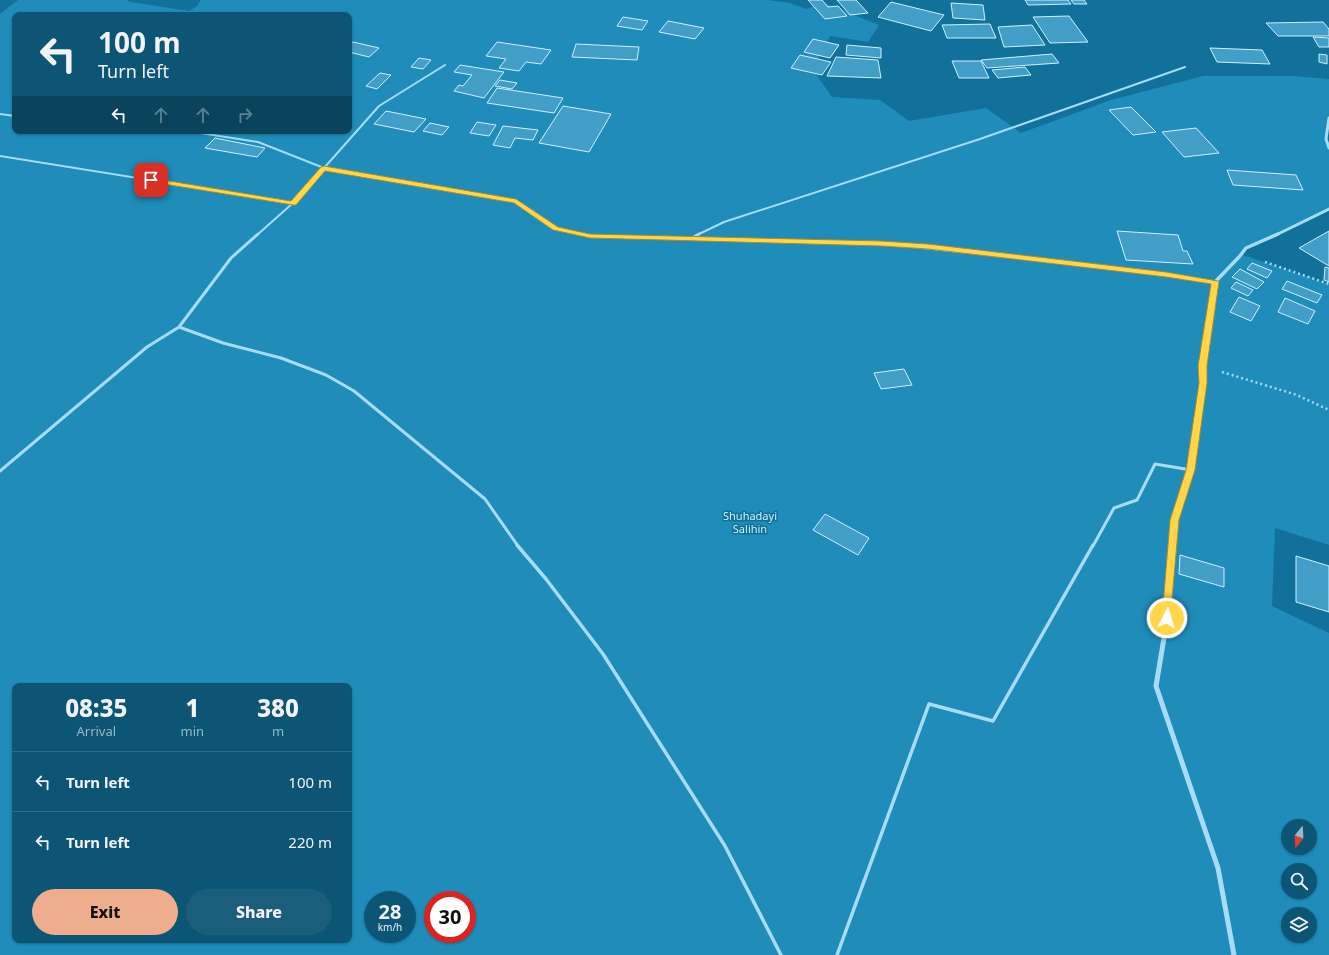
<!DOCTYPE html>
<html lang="en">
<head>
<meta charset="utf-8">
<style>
  :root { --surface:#0d5574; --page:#1b5e7c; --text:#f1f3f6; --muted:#9ab7c5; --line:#2d6b86; --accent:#eead8d }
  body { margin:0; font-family:"Noto Sans",sans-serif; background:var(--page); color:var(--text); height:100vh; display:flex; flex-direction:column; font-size:15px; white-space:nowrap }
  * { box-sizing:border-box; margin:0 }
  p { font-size:13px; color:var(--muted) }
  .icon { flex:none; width:22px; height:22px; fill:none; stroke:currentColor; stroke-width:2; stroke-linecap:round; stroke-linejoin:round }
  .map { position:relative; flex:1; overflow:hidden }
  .sheet { position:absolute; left:12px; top:683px; width:340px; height:260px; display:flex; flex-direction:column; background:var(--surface); border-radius:8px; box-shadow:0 1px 3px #0004 }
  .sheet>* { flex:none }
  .banner { position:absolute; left:12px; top:12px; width:340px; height:122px; border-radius:8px; box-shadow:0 1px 3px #0004; background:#0d5574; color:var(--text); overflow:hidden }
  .needle { width:26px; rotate:198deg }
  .fabs { position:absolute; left:1281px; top:819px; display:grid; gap:8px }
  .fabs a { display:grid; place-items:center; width:36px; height:36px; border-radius:50%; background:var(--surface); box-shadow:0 1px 3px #0004; font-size:20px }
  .speed { position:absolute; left:364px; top:891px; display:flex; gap:8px; font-size:20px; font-weight:700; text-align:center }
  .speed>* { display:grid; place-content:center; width:52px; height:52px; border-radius:50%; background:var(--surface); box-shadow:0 1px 3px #0004; line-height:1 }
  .speed small { font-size:10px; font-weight:400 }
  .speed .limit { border:6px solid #d22; background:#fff; color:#111 }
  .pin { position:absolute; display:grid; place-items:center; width:34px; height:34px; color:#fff; margin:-17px; border-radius:8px; box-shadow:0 2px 6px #0006 }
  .me { position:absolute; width:44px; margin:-22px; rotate:5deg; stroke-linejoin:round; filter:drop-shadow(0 0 3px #0008) }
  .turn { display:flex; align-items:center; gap:14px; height:84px; padding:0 20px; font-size:18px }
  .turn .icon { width:52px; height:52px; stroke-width:2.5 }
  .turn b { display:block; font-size:28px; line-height:34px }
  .lanes { display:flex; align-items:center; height:38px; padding:0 20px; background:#0003; justify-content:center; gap:20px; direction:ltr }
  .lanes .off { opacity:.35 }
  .eta { display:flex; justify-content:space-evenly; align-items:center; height:68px; text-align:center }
  .eta b { font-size:24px; font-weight:800; line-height:28px }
  .button { display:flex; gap:8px; margin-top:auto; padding:8px 20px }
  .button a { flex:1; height:46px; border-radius:24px; background:var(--accent); color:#111; font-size:16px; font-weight:800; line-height:46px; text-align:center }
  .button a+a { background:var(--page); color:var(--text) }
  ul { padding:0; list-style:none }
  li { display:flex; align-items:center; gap:12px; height:60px; padding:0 20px; border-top:1px solid var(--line) }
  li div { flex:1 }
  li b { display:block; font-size:15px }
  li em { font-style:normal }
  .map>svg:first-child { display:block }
  .green { fill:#1f8cb9; fill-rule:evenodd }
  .building { fill:#429ec6; stroke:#cdf0fe }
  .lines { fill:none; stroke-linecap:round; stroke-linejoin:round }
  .path { stroke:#a4ddf5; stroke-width:2.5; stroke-dasharray:2 3; stroke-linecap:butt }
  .service-far2 { stroke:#a4ddf5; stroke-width:2 }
  .service-far1 { stroke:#a4ddf5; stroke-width:3 }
  .service { stroke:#a4ddf5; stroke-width:3.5 }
  .minor-far2 { stroke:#a4ddf5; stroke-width:3 }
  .minor-far1 { stroke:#a4ddf5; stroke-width:3.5 }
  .minor { stroke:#a4ddf5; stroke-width:5 }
  .route { fill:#ffd54a; stroke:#a68a30 }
  .labels { text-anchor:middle; stroke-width:3; stroke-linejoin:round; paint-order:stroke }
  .park-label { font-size:11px; fill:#cdf0fe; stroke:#11719b }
</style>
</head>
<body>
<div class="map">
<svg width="1329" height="955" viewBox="0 0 1329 955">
  <rect width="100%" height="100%" fill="#11719b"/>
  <path class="green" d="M18,0H126L131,2L189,11L197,6L201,0H768L790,3L806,9L824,3L879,25L868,42L830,36L813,70L832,97L880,100L909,121L986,108L1021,133L1111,100L1203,76H1292L1329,79V118L1326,139L1329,148V209L1246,248L1243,255L1329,284V545L1275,528L1272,606L1329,633V955H0V14ZM15,15H349V131H15ZM15,686H349V940H15ZM1288,826H1310V848H1288ZM1288,870H1310V892H1288ZM373,900H407V934H373ZM433,900H467V934H433ZM1288,914H1310V936H1288Z"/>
  <path class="building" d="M808,0H822L828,7L838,6L847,16L825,19Z
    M837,0H856L868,13L850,15Z
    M1025,0H1068L1071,4L1028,5Z
    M1071,0H1084L1087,4H1074Z
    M891,2L944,15L931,31L878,17Z
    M951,3L983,5L985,20L953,18Z
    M1069,16L1088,42L1050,43L1033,17Z
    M623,17L648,21L642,30L617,26Z
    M668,21L704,28L695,39L659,32Z
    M1323,22L1329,29V36H1278L1266,23Z
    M990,24L996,38H947L942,25Z
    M1032,25L1045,45L1004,47L998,27Z
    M1313,37L1329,38V47H1319Z
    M813,39L839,45L830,58L804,52Z
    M353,42L379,48L369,57L349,52V45Z
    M497,42L551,50L541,64L526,62L519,71L499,68L506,59L486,56Z
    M576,44L639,47L637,60L572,57Z
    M847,45L881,48V58L846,55Z
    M1210,48L1262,50L1270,64L1217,62Z
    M1052,54L1059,63L987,68L981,60Z
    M1319,54L1327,55V64L1319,62Z
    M800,55L831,62L822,75L791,68Z
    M836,57L878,60L881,78L827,76Z
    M419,58L431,60L423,69L411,67Z
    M952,61H981L989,78H959Z
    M460,65L504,72L484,98L454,91L459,85L463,86L472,75L454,72Z
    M1025,67L1031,75L998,78L992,70Z
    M380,73L391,75L377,89L366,86Z
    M500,80L517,83L512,89L495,86Z
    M497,88L563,98L554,113L487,103Z
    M563,106L611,114L589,152L539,143Z
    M1131,107L1156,132L1133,135L1109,110Z
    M386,111L426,119L414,132L374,124Z
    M477,122L496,125L489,136L470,133Z
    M430,123L449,127L442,135L423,131Z
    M503,126L538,130L533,140L515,138L510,148L493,145Z
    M1196,128L1219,153L1184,157L1162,132Z
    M215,138L265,148L257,157L205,148Z
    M1227,170L1296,175L1303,190L1233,185Z
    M1117,231L1178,235L1183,251H1187L1193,264L1126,260Z
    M1329,231V266L1299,248Z
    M1252,263L1272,271L1267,278L1247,269Z
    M1325,267L1329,268V282L1324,280Z
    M1240,269L1264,282L1257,289L1232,277Z
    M1287,281L1322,295L1317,303L1282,289Z
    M1236,282L1253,290L1248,296L1231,288Z
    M1239,297L1260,306L1251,321L1230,312Z
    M1285,298L1315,311L1308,324L1278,312Z
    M904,369L912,385L881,389L874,373Z
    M825,514L869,538L858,555L813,530Z
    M1180,555L1224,568V587L1179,574Z
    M1296,556L1329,566V612L1296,602Z"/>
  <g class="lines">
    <path class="path" d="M1265,262L1329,284
      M1222,372L1297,395L1329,410"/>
    <path class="service-far2" d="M0,114L15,116
      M188,131L258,142L324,168L516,201L555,229L586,235
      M0,156L293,203
      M257,235L293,203L379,106L445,65
      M697,235L724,222L980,139L1185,67"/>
    <path class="service-far1" d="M581,234L590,236L881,243L1165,274L1215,282
      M692,238L699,234
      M179,327L223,343L281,358L326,375L354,391L485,499L518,546
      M0,471L147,347L179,327L231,258L258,234
      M1093,546L1114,508L1137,500L1155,464L1191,470"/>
    <path class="service" d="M517,545L546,579L603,654L725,846L781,955
      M837,955L929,704L993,721L1093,545"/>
    <path class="minor-far2" d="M1329,118L1326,139L1329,148
      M1276,235L1329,209"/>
    <path class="minor-far1" d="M1173,546L1175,520L1191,470L1203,383L1202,366L1215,282L1239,257L1246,248L1278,234"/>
    <path class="minor" d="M1173,545L1165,632L1156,686L1218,868L1234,955"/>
  </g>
  <path class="route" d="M324,166L516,199L558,227L590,234L881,241L928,244L1166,272L1218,281L1219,282L1207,366V383L1195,470L1179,520L1170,622L1167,623L1163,622L1162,618L1170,520L1186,470L1199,383L1198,366L1211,284L1166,277L928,249L881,246L590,238L553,230L514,203L325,171L296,205H293L151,182L147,180L151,178L291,201L321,167Z"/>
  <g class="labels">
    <g class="park-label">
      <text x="750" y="520">Shuhadayi<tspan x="750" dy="13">Salihin</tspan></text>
    </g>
  </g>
</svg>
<div class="fabs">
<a><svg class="needle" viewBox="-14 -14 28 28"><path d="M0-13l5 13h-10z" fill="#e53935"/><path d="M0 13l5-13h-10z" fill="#9ab7c5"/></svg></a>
<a><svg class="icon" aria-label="search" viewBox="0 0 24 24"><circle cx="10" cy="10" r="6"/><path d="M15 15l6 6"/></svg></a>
<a><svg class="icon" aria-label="layers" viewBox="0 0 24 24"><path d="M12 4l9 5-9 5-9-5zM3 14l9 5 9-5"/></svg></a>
</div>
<div class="speed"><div>28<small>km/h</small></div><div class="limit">30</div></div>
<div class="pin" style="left:151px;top:180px;background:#d93025"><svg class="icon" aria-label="arrive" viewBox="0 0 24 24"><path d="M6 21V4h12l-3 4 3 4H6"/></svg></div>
<svg class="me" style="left:1167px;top:618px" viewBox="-20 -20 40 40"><circle r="17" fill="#ffd54a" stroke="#fff" stroke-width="3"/><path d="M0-11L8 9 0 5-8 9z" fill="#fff"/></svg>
<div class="banner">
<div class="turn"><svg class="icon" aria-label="left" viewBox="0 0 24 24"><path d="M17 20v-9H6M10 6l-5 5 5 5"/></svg><div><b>100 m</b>Turn left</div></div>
<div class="lanes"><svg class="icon" aria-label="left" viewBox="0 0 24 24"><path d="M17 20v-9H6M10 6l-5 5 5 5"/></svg><svg class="icon off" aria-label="ahead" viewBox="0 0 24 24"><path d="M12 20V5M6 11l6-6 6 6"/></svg><svg class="icon off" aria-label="ahead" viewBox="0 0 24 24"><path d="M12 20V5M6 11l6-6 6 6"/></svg><svg class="icon off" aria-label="right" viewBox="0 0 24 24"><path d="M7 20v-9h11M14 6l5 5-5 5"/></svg></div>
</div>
<section class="sheet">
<div class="eta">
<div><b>08:35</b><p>Arrival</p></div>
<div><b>1</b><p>min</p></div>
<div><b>380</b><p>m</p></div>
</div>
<ul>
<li><svg class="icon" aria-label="left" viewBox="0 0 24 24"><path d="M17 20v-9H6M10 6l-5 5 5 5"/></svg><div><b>Turn left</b></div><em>100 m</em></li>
<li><svg class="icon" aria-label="left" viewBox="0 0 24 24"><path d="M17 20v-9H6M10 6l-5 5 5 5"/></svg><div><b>Turn left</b></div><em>220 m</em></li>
</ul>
<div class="button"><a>Exit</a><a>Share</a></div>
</section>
</div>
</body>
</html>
